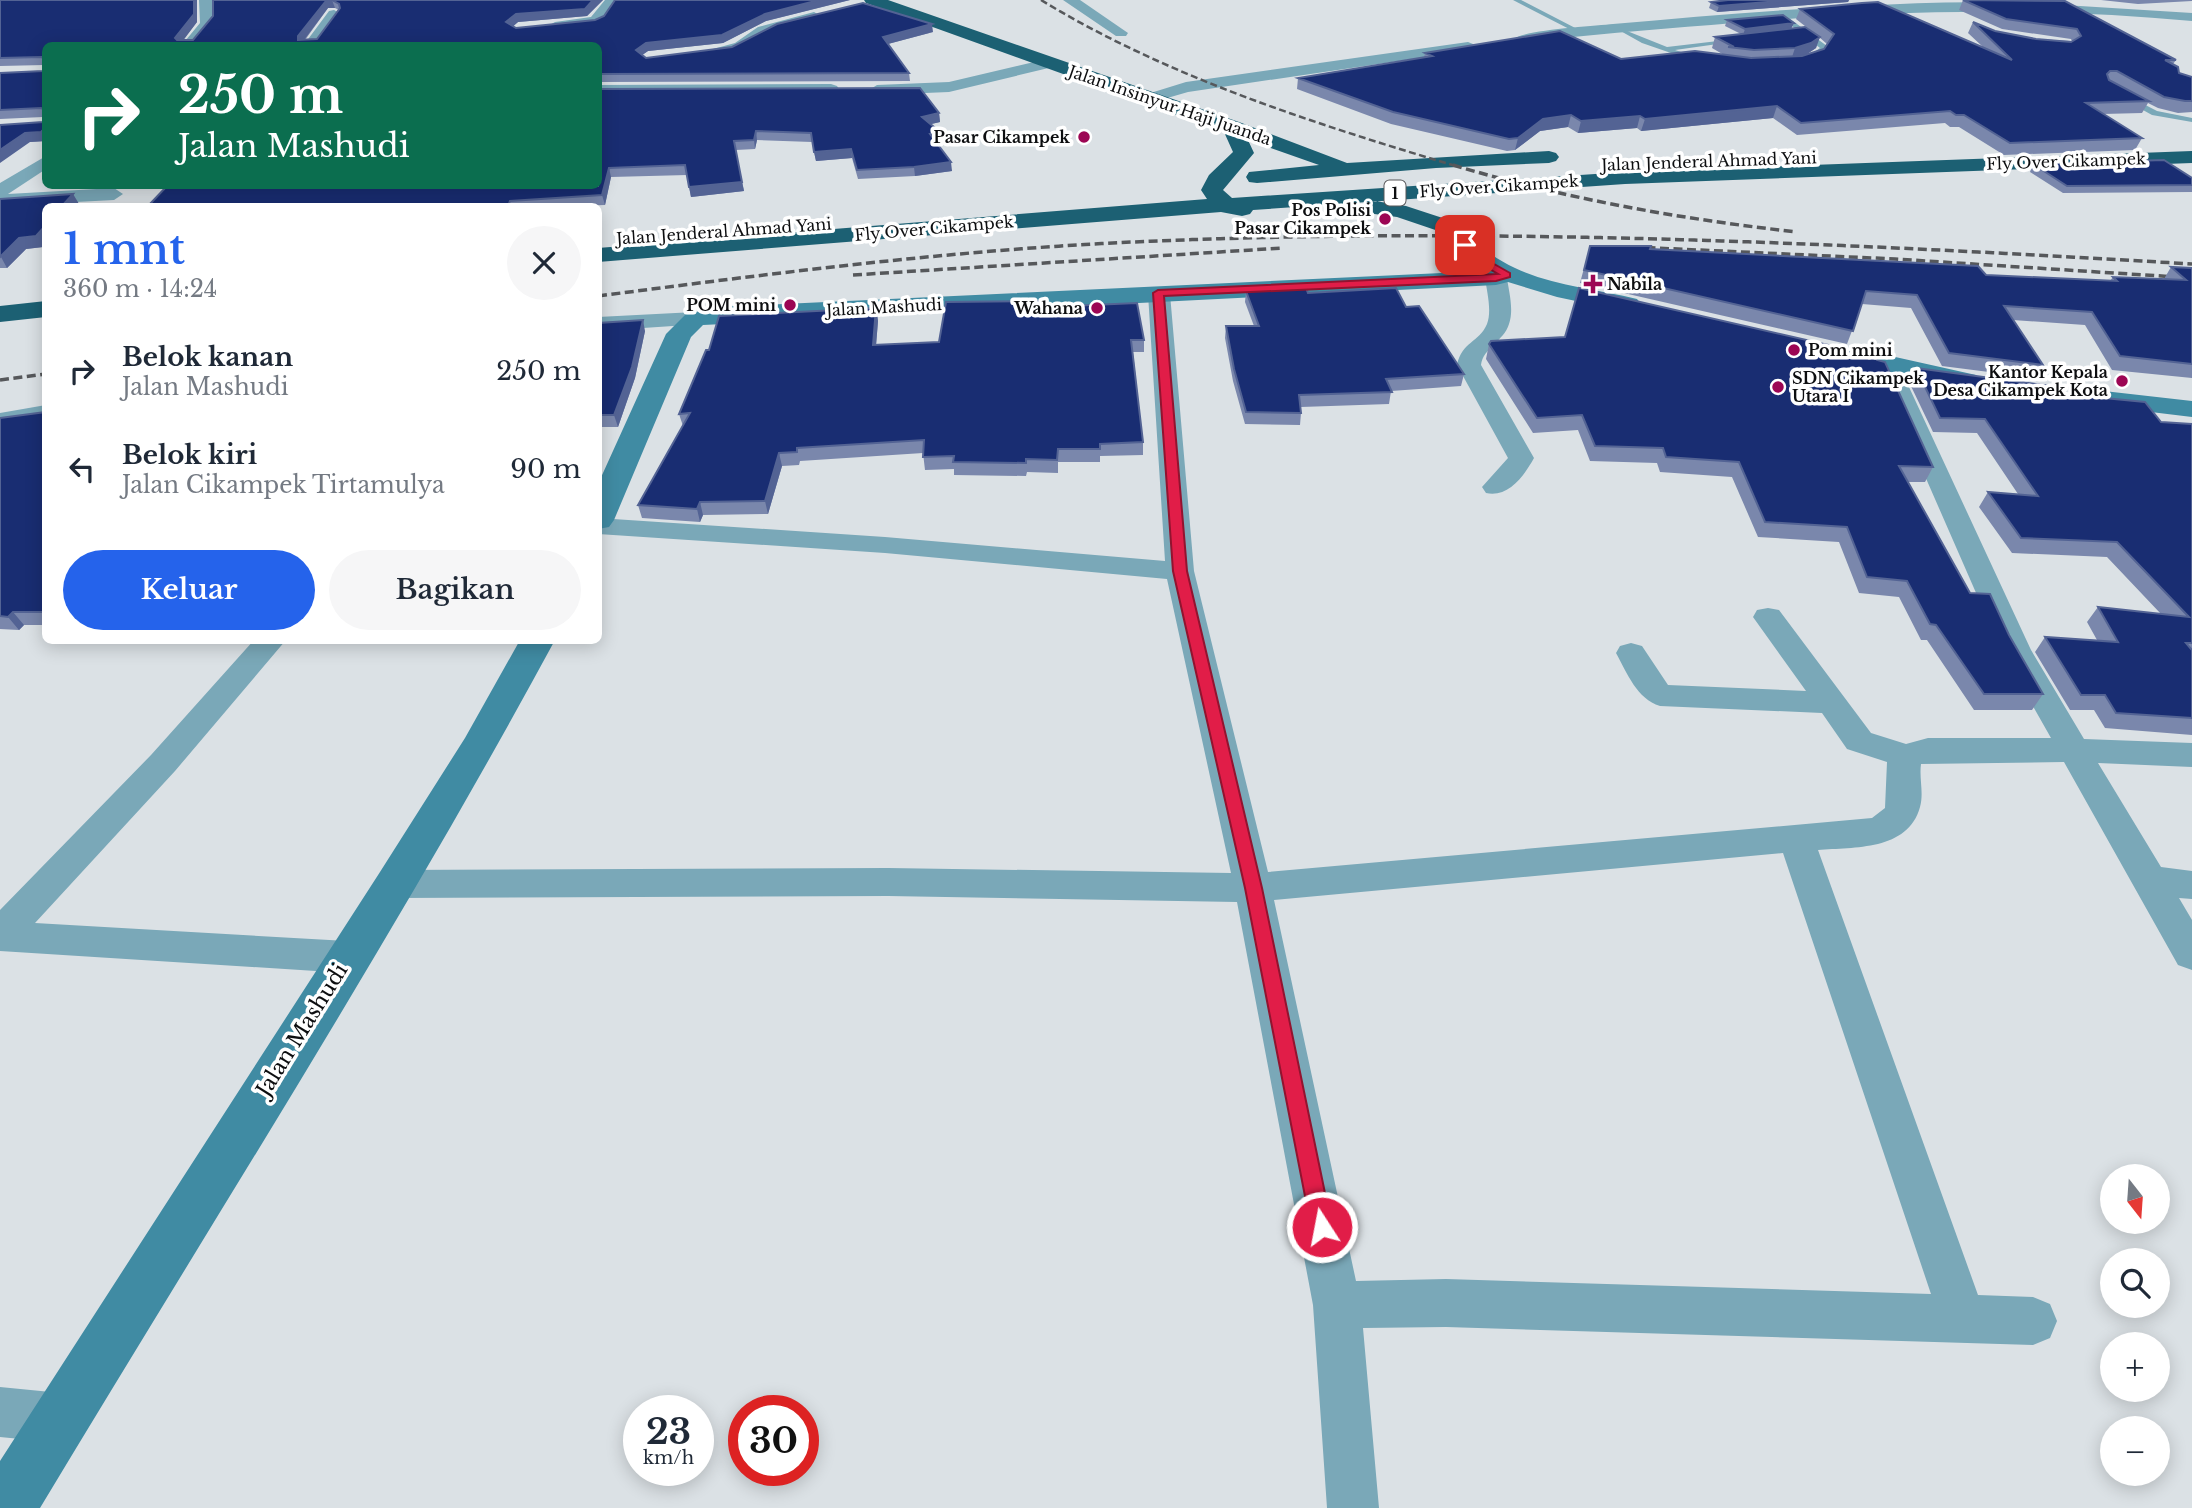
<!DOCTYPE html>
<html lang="id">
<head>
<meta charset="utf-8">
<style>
  :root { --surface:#fff; --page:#f6f6f7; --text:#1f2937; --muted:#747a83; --accent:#2563eb }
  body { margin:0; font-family:"Libre Baskerville",serif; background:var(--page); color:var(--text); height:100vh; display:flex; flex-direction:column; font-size:26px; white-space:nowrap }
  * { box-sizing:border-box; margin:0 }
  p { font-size:23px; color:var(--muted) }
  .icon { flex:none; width:38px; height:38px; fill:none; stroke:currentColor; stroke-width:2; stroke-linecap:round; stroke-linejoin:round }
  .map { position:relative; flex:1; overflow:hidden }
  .details { position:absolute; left:42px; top:203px; width:560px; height:441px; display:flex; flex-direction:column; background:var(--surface); border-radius:10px; box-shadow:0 4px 18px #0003 }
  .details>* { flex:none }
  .top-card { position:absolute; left:42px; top:42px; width:560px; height:147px; border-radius:10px; box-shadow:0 4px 18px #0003; background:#0b6e4f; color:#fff; overflow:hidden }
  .needle { width:46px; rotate:163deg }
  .tools { position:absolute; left:2100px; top:1164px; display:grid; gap:14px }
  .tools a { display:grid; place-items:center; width:70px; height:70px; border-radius:50%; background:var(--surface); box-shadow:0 4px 18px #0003; font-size:35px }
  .speed { position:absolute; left:623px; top:1395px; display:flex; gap:14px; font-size:35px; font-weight:700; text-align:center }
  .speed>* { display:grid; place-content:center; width:91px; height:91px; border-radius:50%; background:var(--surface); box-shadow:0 4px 18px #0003; line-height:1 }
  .speed small { font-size:18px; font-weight:400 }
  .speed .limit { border:10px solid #d22; background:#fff; color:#111 }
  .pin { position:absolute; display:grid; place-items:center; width:60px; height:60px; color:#fff; margin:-30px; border-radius:14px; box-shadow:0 4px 10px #0006 }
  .me { position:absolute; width:77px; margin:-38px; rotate:349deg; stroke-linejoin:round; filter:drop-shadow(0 0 5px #0008) }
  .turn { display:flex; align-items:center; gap:24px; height:147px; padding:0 21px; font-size:32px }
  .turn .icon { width:91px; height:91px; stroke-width:2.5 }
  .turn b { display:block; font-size:49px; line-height:60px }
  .round { display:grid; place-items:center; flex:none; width:74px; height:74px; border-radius:37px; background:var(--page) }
  .summary { display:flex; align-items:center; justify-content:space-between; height:119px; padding:0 21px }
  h1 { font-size:42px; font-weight:600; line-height:52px; color:var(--accent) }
  .primary-button { display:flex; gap:14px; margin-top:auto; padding:14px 21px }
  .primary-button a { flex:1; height:80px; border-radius:42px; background:var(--accent); color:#fff; font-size:28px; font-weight:600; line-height:80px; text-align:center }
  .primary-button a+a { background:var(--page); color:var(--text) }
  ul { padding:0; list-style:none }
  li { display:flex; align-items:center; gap:21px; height:98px; padding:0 21px }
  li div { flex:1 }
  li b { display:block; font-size:26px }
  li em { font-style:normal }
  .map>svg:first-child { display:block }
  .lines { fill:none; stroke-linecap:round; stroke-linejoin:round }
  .lane { fill:#7aa8b8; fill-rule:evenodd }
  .street { fill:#7aa8b8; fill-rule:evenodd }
  .secondary { fill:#408ba3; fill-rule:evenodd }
  .highway { fill:#1c6073; fill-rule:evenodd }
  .rail-far1 { stroke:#56585b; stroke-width:2.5; stroke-dasharray:7 3.5; stroke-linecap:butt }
  .rail { stroke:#56585b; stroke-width:3.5; stroke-dasharray:9 4.5; stroke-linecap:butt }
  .wall { fill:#7a87ac; fill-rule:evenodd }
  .shaded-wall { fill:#536394 }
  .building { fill:#192d72; stroke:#536394; stroke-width:2 }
  .route { fill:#e11d48; stroke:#92132f; stroke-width:2 }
  .poi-dot { fill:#9c0654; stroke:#fff; stroke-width:2.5 }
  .labels { text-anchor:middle; stroke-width:7; stroke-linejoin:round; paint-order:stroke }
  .far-street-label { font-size:16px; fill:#0d0e10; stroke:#fff }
  .far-poi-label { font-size:16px; font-weight:bold; fill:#0d0e10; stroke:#fff; text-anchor:end }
  .shield { fill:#fff; stroke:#565658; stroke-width:2 }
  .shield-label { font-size:16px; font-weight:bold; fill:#0d0e10 }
  .near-street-label { font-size:21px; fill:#0d0e10; stroke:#fff }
</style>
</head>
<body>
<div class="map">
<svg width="2192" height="1508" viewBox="0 0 2192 1508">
  <rect width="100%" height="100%" fill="#dbe1e5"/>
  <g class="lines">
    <path class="lane" d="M1513,0H1521L1583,32L1577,33Z
      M1778,13H1782L1827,46C1825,55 1813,64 1803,64V60L1820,48L1778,15Z
      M1617,27L1667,47L1735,39L1739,41L1675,50L1700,58L1697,62L1642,43L1617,29Z
      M2126,95L2157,111L2192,118V122L2152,115L2123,99Z"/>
    <path class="street" d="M199,0H213L214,24L197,46H181L200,23Z
      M605,0H619L601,24L555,30L548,26L555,22L591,17Z
      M1063,0H1080L1128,33L1126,36H1116Z
      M2018,2L2192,13V21C2031,6 1872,11 1711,25C1647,30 1584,35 1521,43L1514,39C1523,30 1595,26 1613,24C1748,12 1882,1 2018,2Z
      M334,10L341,14L318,46H303L329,11Z
      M814,12L821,16L819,19L768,33L745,49L718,57L710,52L713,49L735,43L758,27Z
      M1468,42L1473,44L1476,47L1473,50L1188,92L1150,103L1142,98L1144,95L1186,82Z
      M1051,58L1057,60L1059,63L1057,66L949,92L877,95L869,90L877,85L949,82Z
      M831,84L837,86L839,89L837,92L598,95V85Z
      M46,156V169L8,194L114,188L123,194L114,200L0,206V183Z
      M1496,272L1503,274L1507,278C1509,292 1514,310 1509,324C1504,341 1483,348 1481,365L1534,458C1524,476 1508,498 1486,493L1482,487L1508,458L1457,365C1462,341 1479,343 1487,324C1492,311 1487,292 1485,278L1489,274Z
      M1159,288L1167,289L1170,294L1194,571L1268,872L1872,818L1885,808L1887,762L1847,749L1822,713L1660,706C1637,699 1627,673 1616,653L1620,646L1631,643L1642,646L1668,685L1806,691L1753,617L1757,610L1768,608L1779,610L1871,733L1906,744L1928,738H2051L2001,650L1876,364L1880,359H1896L2031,650L2084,739L2192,743V767L2098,763L2161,867L2192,871V899L2179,898L2192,920V970L2178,965L2064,762L1921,764C1919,778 1924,793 1920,807C1908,851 1854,847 1818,850L1978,1295L2033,1297L2050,1304L2057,1321L2050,1338L2033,1345L1446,1327L1363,1328L1379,1508H1327L1313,1305L1237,902L888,896L395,898L382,894L377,884L382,874L395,870L888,868L1231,873L1167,579L885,553L598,534V518L885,537L1165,561L1148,294L1151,289ZM1783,853L1931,1294L1446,1279L1356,1281L1274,900Z
      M695,312L703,314L706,319L703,324L598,331V317Z
      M46,405V419L0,427V413Z
      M254,640H286L175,771L35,923L347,941L361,946L366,957L361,968L347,973L0,951V910L151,755Z
      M0,1387L61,1393L79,1400L86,1418L79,1436L61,1443L0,1437Z"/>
    <path class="secondary" d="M1456,223C1468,226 1470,236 1479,244C1489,254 1502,262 1515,268C1553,286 1597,289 1637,299L1641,304L1637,309L1628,312L1557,297L1508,282L1496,285L703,325L691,337L614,520L609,527L598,529V484L666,334L686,314L719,307L1485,271L1461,253L1445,230L1448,225Z
      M1837,344L1976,375L1980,381L1976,387L1966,389L1828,358L1824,352L1828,346Z
      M2095,390L2192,401V417L2085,404L2081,398L2085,392Z
      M520,640H555C395,936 213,1220 40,1508H0V1461L380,872L465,738Z"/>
    <path class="highway" d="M864,0H888L1239,122L1347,163L1549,151L1556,153L1559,157L1556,161L1549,163L1436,168L1257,183L1249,182L1246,177L1249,172L1319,165L1248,140L1254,153L1223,190L1232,198L1625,172L2192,151V163L1625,184L1253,210L1250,214L1242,216L1221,212L598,262V248L1207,199L1201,190L1209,175L1233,152L1224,132L866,3Z
      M1375,201L1406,206L1464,225L1467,230L1464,235L1456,237L1397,217L1367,213L1364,208L1367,203Z
      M46,301V317L0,322V306Z"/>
    <path class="rail-far1" d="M1041,0C1169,78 1316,124 1459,167"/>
    <path class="rail" d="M1453,165C1566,199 1681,219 1797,232
      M1633,247L1895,259L2192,278
      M853,275L1283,248
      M598,296C776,273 954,250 1133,242C1486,226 1839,243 2192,264
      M0,380L46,374"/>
  </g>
  <path class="wall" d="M0,0H197V22L183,40H193L213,16V0H603L587,16L518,22L513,26L516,28L595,20L604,16L615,0H850L766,21L723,43L648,51L642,55L646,58L933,32L888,44L909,73L910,81L598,82V46H46V141L30,142L43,122V117L0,119V73L43,71L44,65L0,66ZM328,8H335L339,10L317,39L305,40Z
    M1728,0H1849L1848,2L1717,12L1709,8L1711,2Z
    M1963,0H2036L2176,60L2173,64L2179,73L2192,77V112L2178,113L2158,108L2148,103L2142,113L2103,114L2142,138L2135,150L2004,155L1959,127H1950L1945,123L1797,135L1773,118L1641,131L1637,128L1578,133L1568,127L1540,131L1515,150L1507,151L1391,124L1297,89L1298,78L1424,57L1425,53L1621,59L1724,55L1712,48L1715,37L1741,34L1725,26L1727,20L1810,30L1796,19L1800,9L1983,47L1968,33L1973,22L1995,31L2036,39L2072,41L2071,39L2002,29L1959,10ZM1819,37L1827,44L1824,49L1807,54L1816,48Z
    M2080,0H2192V1L2138,4L2101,0Z
    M598,89L939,113L940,122L931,124L940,132L941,141L936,142L952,171L915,176L858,179L852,158L816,161L812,142L757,140L755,149L736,150L744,191L691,197L687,175L611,177L605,205L575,206H148Z
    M2033,164L2192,178V192L2063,193L2030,172Z
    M73,194L79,204L77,206H46L43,247L26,249L7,268H0V199Z
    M1590,246L1650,249L1986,275L2110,281L2113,277L2164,279L2171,267L2192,268V378L2112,370L2085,325L2013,320L2043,365L2035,378L1942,366L1911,308L1862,304L1847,344L1580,283Z
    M1246,291L1308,293L1406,307L1464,374L1461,386L1391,391L1389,404L1301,407V413L1300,425L1245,424L1233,381L1225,338L1226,326H1254L1245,302Z
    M1047,307L1144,340V352H1133L1143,442V455L1100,456V462H1058V473L1027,472L1026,476L954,475V469L925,470L923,453L800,461L799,465L782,466L768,514L703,515L700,522L642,518L638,505L683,426L679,414L709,350L876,308L878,321L876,345L939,342Z
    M598,323L645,331L635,378L618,427H598Z
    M1489,344L1846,352L1933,467L1925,482H1908L1970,593L2009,635L2043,694L2032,710H1974L1927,640H1921L1899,597L1859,593L1839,542L1758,537L1732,477L1660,472L1657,463L1590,461L1578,430L1533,433L1486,359Z
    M1916,368L2063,394L2161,422L2192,424V735L2105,728L2094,710H2070L2035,652L2045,637L2097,640L2087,622L2098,607L2161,614L2107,557L2012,553L1979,507L1988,492L2018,494L1977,433L1933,432L1909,382Z
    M46,412V625H24L19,630L0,629V418Z"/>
  <path class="shaded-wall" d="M194,0H197V22L179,46L175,38Z
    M332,0L335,8H328L301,44L298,40V36L326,1Z
    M593,0H603L587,16L518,22L509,30L506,22L516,14Z
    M819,0H850L766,21L723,43L648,51L638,58L636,50L646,43Z
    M1792,0H1849L1848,2L1717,12L1719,6Z
    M1794,23L1791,29L1743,35L1745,29Z
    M932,24L933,32L884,45L883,37Z
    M1820,37L1816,48L1807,54L1791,60L1795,48Z
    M1777,106L1773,118L1641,131L1645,119Z
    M939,113L940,122L923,126L922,117Z
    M1571,115L1568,127L1540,131L1515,150L1518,138L1543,119Z
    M1640,116L1637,128L1578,133L1581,121Z
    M46,127V141L30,142L0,163V150L25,133Z
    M756,131L757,140L755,149L754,140Z
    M940,132L941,141L930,143V134Z
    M851,149L852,158L816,161L814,152Z
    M951,162L952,171L915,176L914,167Z
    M609,168L611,177L605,205L602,195Z
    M742,182L744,191L691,197L689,187Z
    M73,194L79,204L77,206H62Z
    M46,225V244L43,247L26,249L7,268L1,257L19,238Z
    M876,308L878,321L875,358L873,345Z
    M643,320L645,331L635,378L618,427L614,415Z
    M779,453L782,466L768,514L765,501Z
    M700,502L703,515L700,522L697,509Z
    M13,612L24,625L19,630L8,617Z"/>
  <path class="building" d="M0,0H194V14L175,38L177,40H193L213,16V0H332L326,1L298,36V40L317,39L340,8L339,4L332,0H593L585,9L516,14L506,22L516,28L595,20L604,16L615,0H819L765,14L722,35L646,43L636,50L646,58L732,47L777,24L863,3L932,24L883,37L909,73L598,74V46H46V127L41,132L25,133L0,150V125L43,122L44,110L41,108L0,110V73L43,71L44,60L42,57L0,58Z
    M1728,0H1792L1719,6L1711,2Z
    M1963,0L2065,1L2176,60H2165L2178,67L2179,73L2192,77V101H2185L2164,97L2117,71H2110L2107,74L2109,80L2149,101L2086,103L2142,138L2010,143L1964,115H1956L1950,111L1801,123L1777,106L1645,119L1640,116L1581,121L1571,115L1543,119L1518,138L1509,139L1393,112L1298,78L1432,56L1425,53L1560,31L1621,59L1695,51L1751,58L1802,56L1824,49L1834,34L1800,9L1862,3L1878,2L2012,60L1973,22L1995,31L2036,39L2071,42L2081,36L2077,29L2006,19Z
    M1783,15L1794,23L1745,29L1727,20Z
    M1805,27L1820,37L1811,43L1795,48L1754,50L1728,47H1734L1715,37Z
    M920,88L939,113L922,117L940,132L930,134L951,162L914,167L857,170L851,149L814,152L811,133L756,131L754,140L734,141L742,182L689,187L685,165L609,168L602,195L510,201L508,206H148L167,186H598V89Z
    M2164,160L2192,178V185L2067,186L2033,164Z
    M73,194L62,206H46V225L36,236L19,238L0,257V199Z
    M1590,246H1651L1650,249L1978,266L1986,275L2117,281L2113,277L2186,280L2171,267L2192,268V364L2120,356L2092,312L2004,306L2043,365L1949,353L1917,295L1866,291L1853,331L1584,270Z
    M1306,288L1308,293L1396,288L1406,307L1419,306L1464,374L1386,379L1392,392L1299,395L1301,413L1246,412L1234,369L1226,326H1259L1246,291Z
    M1579,288L1846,349V352L1875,356L1877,360L1885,362L1933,467L1899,466L1970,593L1990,594L2009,635L2043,694H1984L1936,625L1930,624L1907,581L1867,577L1847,527L1765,522L1739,462L1666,457L1663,448L1595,446L1582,415L1537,418L1489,344L1491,341L1565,337Z
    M1047,301V307L1137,303L1144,340H1131L1143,442L1100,444V449H1058L1057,460L1026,459V463L953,462L954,456L923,457L924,440L797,448V452L779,453L765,501L700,502L697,509L638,505L690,413L679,414L706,350H709L719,316L876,308L873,345L939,342L946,302Z
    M643,320L632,367L614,415H598V323Z
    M1916,368L2058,387L2063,394L2145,402L2161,422L2192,424V643H2186L2192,650V718L2116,713L2105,695H2081L2045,637L2118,642L2098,607L2189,617L2117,542L2021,538L1988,492L2038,496L1985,419L1940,418Z
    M46,412V612H13L8,617L0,616V418Z"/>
  <path class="route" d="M1465,242L1480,256L1510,273V277L1496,281L1164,296L1187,571L1262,888L1332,1227L1329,1235L1322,1238L1314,1235L1311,1227L1245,888L1173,571L1153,293L1158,290L1498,274L1474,260L1460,245Z"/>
  <g class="poi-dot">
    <circle cx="1084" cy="137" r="7"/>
    <circle cx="1385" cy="219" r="7"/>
    <path d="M1589.5 273.5h7v7h7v7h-7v7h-7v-7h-7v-7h7z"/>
    <circle cx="790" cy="305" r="7"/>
    <circle cx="1097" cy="308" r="7"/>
    <circle cx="1794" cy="350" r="7"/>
    <circle cx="2122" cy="381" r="7"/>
    <circle cx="1778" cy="387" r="7"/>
  </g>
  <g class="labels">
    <g class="far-street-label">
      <text transform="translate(1170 105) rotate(19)" y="6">Jalan Insinyur Haji Juanda</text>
      <text transform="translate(1709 161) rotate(-2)" y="6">Jalan Jenderal Ahmad Yani</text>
      <text transform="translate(2066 161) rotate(-2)" y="6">Fly Over Cikampek</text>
      <text transform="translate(1499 186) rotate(-4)" y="6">Fly Over Cikampek</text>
      <text transform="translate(934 228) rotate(-5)" y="6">Fly Over Cikampek</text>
      <text transform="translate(724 231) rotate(-4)" y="6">Jalan Jenderal Ahmad Yani</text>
      <text transform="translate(884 307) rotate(-3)" y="6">Jalan Mashudi</text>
    </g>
    <g class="far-poi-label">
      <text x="1070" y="143">Pasar Cikampek</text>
      <text x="1371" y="216">Pos Polisi<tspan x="1371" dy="18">Pasar Cikampek</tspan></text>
      <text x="1607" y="290" text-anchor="start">Nabila</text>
      <text x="776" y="311">POM mini</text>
      <text x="1083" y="314">Wahana</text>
      <text x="1808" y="356" text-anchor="start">Pom mini</text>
      <text x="2108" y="378">Kantor Kepala<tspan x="2108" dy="18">Desa Cikampek Kota</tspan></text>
      <text x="1792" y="384" text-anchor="start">SDN Cikampek<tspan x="1792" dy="18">Utara I</tspan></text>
    </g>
    <rect class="shield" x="1384.5" y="180.5" width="21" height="25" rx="5"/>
    <g class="shield-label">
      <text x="1395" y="199">1</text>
    </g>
    <g class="near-street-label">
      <text transform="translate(302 1030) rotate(-58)" y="7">Jalan Mashudi</text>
    </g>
  </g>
</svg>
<div class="tools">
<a><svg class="needle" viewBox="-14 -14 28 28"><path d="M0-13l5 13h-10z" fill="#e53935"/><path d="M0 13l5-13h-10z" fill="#747a83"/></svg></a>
<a><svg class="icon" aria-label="search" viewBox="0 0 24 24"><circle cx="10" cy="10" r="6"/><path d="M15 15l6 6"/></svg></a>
<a>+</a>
<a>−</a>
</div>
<div class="speed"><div>23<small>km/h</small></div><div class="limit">30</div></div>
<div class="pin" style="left:1465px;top:245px;background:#d93025"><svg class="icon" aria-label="arrive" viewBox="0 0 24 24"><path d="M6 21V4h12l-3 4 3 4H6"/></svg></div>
<svg class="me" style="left:1322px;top:1227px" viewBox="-20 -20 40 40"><circle r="17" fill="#e11d48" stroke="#fff" stroke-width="3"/><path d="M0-11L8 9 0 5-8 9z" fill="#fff"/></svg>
<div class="top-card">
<div class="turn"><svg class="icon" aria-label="right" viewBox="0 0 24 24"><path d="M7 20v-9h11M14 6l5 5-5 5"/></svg><div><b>250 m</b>Jalan Mashudi</div></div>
</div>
<section class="details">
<div class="summary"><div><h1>1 mnt</h1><p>360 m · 14:24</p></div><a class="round"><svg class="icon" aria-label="close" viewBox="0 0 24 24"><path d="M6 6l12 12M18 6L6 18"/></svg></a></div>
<ul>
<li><svg class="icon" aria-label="right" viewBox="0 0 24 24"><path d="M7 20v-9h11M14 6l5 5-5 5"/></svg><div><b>Belok kanan</b><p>Jalan Mashudi</p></div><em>250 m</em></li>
<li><svg class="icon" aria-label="left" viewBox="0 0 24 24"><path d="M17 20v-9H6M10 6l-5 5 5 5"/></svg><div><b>Belok kiri</b><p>Jalan Cikampek Tirtamulya</p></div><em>90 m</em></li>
</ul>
<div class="primary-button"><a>Keluar</a><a>Bagikan</a></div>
</section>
</div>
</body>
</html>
